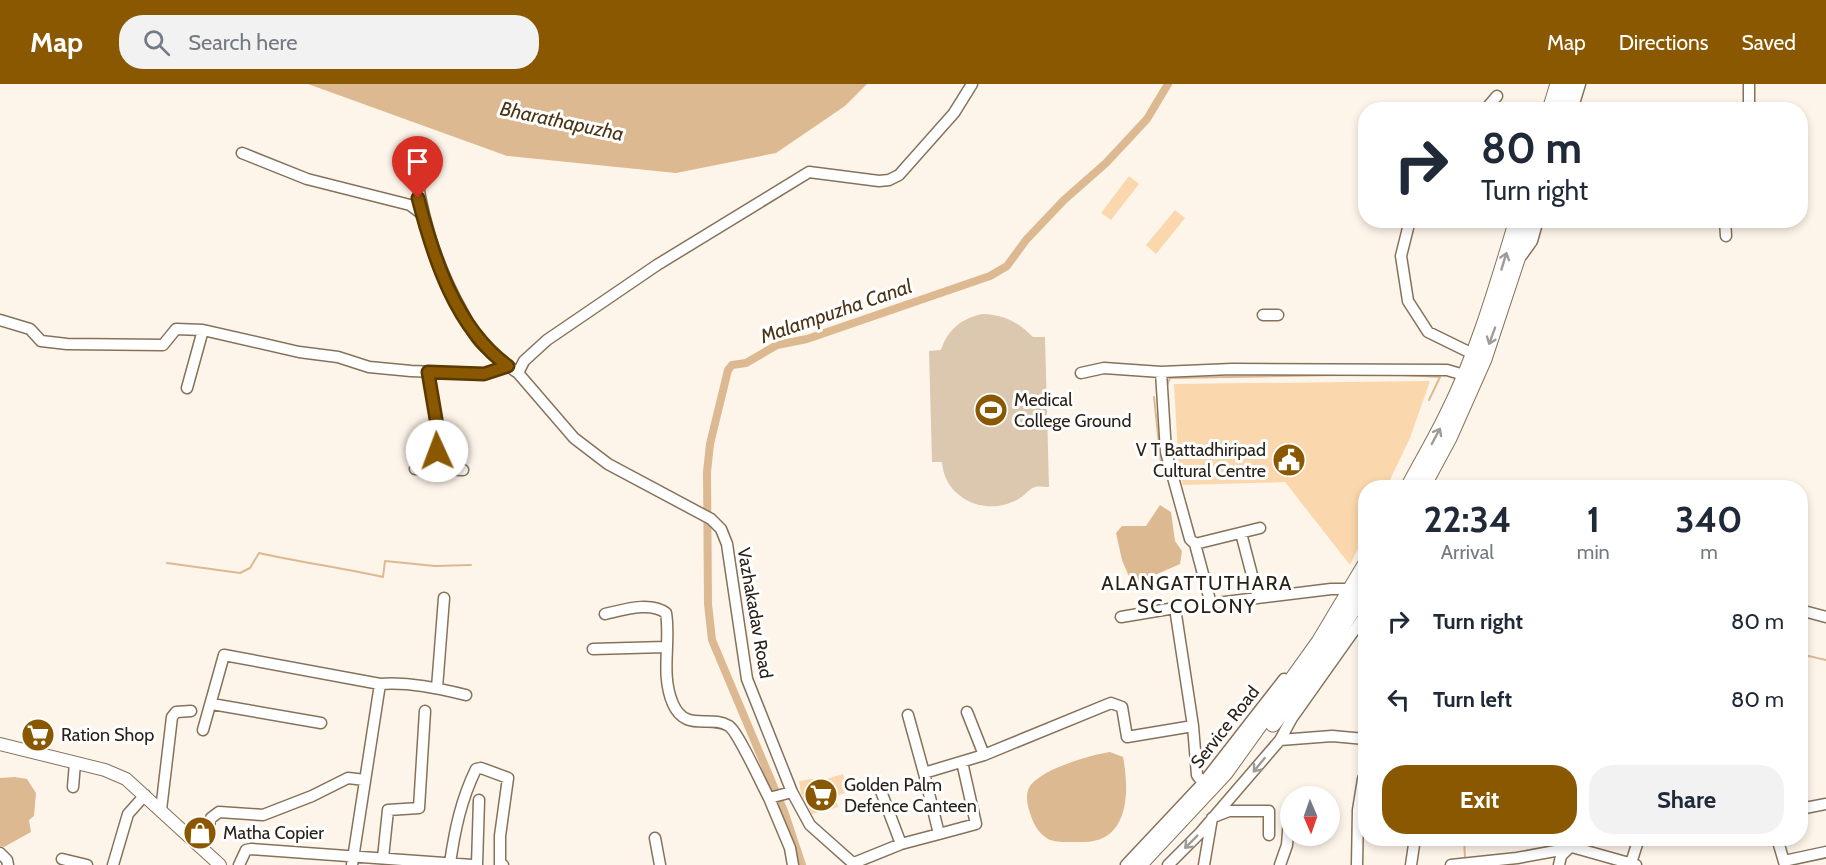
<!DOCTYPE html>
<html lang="en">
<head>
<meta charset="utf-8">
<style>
  :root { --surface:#fff; --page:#f2f2f3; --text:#1f2937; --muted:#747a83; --accent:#8a5801 }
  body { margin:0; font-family:Cabin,sans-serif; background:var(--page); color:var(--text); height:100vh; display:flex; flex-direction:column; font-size:22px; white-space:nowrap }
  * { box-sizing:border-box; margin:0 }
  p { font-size:20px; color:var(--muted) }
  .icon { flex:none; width:33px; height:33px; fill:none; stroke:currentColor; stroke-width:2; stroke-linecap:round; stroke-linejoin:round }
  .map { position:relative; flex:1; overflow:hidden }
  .side { position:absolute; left:1358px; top:396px; width:450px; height:366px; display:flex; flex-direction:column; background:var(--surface); border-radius:24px; box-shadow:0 3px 9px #0003 }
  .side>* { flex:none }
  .guide { position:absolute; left:1358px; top:18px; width:450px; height:126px; border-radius:24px; box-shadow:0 3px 9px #0003; background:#fff; color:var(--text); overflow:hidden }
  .needle { width:39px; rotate:178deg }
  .controls { position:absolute; left:1280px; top:702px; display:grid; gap:12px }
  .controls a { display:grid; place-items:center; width:60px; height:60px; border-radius:50%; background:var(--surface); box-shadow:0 3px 9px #0003; font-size:30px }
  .pin { position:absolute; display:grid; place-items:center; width:51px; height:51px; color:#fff; margin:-62px -26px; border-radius:50% 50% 50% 0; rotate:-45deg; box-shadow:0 0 6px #0007 }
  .pin .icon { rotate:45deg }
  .me { position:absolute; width:66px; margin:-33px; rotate:358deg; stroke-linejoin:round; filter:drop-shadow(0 0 4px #0008) }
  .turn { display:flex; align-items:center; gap:21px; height:126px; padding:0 24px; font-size:27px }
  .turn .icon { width:78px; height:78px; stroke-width:2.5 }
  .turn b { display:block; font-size:42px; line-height:51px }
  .eta { display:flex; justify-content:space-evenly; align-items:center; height:102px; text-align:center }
  .eta b { font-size:36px; font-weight:700; line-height:42px }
  .button { display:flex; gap:12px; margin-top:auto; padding:12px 24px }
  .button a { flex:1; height:69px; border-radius:24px; background:var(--accent); color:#fff; font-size:24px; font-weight:700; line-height:69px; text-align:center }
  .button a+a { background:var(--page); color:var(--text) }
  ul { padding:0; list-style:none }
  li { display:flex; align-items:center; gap:18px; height:78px; padding:0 24px }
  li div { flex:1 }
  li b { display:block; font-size:22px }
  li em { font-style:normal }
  header { display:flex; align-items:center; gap:36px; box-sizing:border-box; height:84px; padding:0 30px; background:var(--accent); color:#fff }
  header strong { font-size:28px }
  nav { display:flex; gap:33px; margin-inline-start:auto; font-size:21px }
  .search { width:420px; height:54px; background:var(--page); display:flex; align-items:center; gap:15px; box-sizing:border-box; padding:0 21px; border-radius:24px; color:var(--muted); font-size:22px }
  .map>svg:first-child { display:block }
  .green { fill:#dcc7af }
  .water { fill:#dcb991 }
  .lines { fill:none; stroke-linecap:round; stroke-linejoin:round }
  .stream { stroke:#dcb991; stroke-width:2 }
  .canal { stroke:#dcb991; stroke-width:8 }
  .building { fill:#fad7ad }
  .minor-casing { stroke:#86725b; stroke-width:13 }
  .major-casing { stroke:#86725b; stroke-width:14 }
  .highway-casing { stroke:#86725b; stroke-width:17 }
  .minor { stroke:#fff; stroke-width:10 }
  .major { stroke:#fff; stroke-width:12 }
  .highway { stroke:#fff; stroke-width:15 }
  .oneway { stroke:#9f9c98 }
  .route-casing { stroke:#5a3901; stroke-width:15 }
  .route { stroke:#8a5801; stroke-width:10 }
  .labels { text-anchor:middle; stroke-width:6; stroke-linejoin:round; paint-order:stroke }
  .poi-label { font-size:18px; fill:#2a2219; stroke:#fff; text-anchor:start }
  .street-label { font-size:18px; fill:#2a2219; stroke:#fff }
  .water-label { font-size:20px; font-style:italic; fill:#4c3313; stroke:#fff }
  .neighbourhood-label { font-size:20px; letter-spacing:1.5px; fill:#2a2219; stroke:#fff }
</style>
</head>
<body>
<header>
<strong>Map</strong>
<div class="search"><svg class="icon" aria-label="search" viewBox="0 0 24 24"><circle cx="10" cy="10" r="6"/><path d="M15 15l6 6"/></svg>Search here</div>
<nav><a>Map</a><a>Directions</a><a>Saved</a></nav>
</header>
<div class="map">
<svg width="1826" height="781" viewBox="0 0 1826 781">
  <rect width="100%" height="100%" fill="#fef5ea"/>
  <path class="green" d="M983,230C1005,231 1018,238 1033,253H1045L1049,403C1044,403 1039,402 1035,403C1030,404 1025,411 1020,414C1001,426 976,425 959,411C948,402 943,391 942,378H932L929,267L941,266C948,245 962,234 983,230Z"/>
  <path class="water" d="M308,0H867L845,22L776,69L676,89L507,72Z
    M1160,421L1171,428L1175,457L1182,467L1180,480L1139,498L1130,495L1122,476L1116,449L1122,442H1146Z
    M1110,668L1123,673C1130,709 1129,761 1079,758C1070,758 1056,759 1048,755C1038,749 1033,739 1030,729C1027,720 1025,710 1030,702C1042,685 1090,671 1110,668Z
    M15,693L27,695L36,709L34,732L29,736L31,748L4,763L0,762V694Z"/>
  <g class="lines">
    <path class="stream" d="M1403,291L1440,293L1429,316
      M1166,304L1170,294L1340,291
      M1154,313L1161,379L1166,387
      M167,479L240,489L250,484L259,469C300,478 341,484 383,493L385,477L435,482L471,481
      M1800,570L1826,576
      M1464,754L1465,775"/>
    <path class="canal" d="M802,781L784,727L712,556L708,520L707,388L710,360L728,286L732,281L746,279L777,261L807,255L990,192L1007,182L1026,156L1064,116L1106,79L1147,35L1168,0"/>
  </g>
  <path class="building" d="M1129,92L1139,100L1111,136L1101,129Z
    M1175,126L1185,134L1156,170L1146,161Z
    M1430,297L1410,354L1386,404H1365V450L1350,481L1285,398L1183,401L1179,388L1174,300Z
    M35,640L44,642L42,662L33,660Z
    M843,690L847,702L843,703L845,709L835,712L838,723L812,730L801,709L799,697L812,695L816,698Z"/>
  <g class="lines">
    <defs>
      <path id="minor" d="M1749,0V26
        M1485,26L1497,12
        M1572,26L1580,0
        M413,68C420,127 434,178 463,229C468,238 472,249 479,257C490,270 504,279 518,289L524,277L547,256L657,181L809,88L879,97L889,96L899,91L954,29L972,0
        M242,69L307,95L410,121L422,130
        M1410,136L1401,172L1408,217L1428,248L1477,272
        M1725,136L1726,152
        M1522,171L1532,157L1538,136
        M1263,231H1278
        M0,236L30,245L41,257L67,260L163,261L176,245L203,246L299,268L338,273L369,283L411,287L484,290L508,282
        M1161,288L1166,368L1190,455L1195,460L1260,444
        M518,289L574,354L608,380L711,435L721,445L727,460L747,595L792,708L810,741L855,781
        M1081,289L1104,284L1161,288L1232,285L1447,286L1464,291
        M187,304L203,246
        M415,385H436L437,341L428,288
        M436,385L463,386
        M1241,449L1258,514
        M1195,460L1211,520
        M1175,524L1193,642L1197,691L1203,699
        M1800,526L1826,533
        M605,530C623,526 650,517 666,529C671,559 660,590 673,620C686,649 710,630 729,642C738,648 762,701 769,714
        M1121,533L1175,524L1331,505H1352
        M593,565L665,563
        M437,604L444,514
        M212,620L321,639
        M967,628L984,671
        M908,631L924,689
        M203,646L224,571L380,600C410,598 437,604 466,611
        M1280,656L1332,652L1365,655
        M879,702L901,760
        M73,703L75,679
        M792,708L769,714L790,764L793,781
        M1800,725L1826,720
        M161,726L172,633L176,628L191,627
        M1216,732L1229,727H1269V751
        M939,750L976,740L962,678
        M655,754L660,781
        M1570,754L1572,763L1636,781
        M1777,754L1785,781
        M202,764L211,734L219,728L263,731L312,712L348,694L365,696
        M0,769L7,776L8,781
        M383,774L388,726L419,724L425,627
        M62,775L87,781
        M1784,777L1826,768
        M450,779C455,745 461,716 476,685L481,684L508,694L500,752V781H503
        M854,779L901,760L939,750L924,689L984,671L1111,619L1122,623L1127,653L1193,642
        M1631,779L1639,754
        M113,781L128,730L145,711
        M239,781L246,766L251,765L472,781
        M352,781L380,600
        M477,781L479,716
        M1126,781L1203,699L1284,595
        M1168,781L1200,749L1280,656L1292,634L1365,531
        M1204,781L1212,734
        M1280,781L1287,761L1290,722
        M1357,781L1358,726L1363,695H1365
        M1411,781L1415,754
        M1451,781L1517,774L1566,765
        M1559,781L1561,772L1569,764"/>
      <path id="major" d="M0,660L105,686L126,695L220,781"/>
      <path id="highway" d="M1550,26L1558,0
        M1563,26L1571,0
        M1408,404C1421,379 1435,356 1447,331C1478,269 1497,202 1517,136
        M1422,404L1449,354L1484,275L1530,136
        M1273,640L1311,590L1365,507
        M1139,781L1225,689L1319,558L1365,481"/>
    </defs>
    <use href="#minor" class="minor-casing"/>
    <use href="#major" class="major-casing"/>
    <use href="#highway" class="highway-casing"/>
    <use href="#minor" class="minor"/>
    <use href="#major" class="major"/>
    <use href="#highway" class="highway"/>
  </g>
  <defs><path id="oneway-shaft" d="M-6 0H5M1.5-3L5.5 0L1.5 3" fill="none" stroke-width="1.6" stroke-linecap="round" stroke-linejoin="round" transform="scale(1.5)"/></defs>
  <g class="oneway">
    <use href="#oneway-shaft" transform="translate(1504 177) rotate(-73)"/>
    <use href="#oneway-shaft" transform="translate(1492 252) rotate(110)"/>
    <use href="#oneway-shaft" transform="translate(1436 352) rotate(-62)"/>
    <use href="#oneway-shaft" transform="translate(1259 681) rotate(129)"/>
    <use href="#oneway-shaft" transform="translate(1191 758) rotate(135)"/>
  </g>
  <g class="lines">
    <defs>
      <path id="route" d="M418,114C433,173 456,245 508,282L484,290L428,288L437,341V367"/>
    </defs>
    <use href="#route" class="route-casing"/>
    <use href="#route" class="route"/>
  </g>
  <defs>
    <symbol id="stadium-disc" viewBox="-11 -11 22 22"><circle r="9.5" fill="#8a5801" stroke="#fff"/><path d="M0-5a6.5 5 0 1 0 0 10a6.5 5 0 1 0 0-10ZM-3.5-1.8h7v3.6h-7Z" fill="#fff"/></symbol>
    <symbol id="civic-disc" viewBox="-11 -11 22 22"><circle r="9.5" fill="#8a5801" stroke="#fff"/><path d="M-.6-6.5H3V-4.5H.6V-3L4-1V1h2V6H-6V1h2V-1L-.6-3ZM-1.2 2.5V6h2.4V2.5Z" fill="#fff"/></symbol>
    <symbol id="supermarket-disc" viewBox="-11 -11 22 22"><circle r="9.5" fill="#8a5801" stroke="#fff"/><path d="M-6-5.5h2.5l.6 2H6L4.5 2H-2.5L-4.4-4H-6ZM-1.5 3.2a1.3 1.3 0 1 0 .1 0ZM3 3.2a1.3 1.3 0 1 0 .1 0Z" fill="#fff"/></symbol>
    <symbol id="shop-disc" viewBox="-11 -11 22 22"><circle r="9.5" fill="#8a5801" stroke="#fff"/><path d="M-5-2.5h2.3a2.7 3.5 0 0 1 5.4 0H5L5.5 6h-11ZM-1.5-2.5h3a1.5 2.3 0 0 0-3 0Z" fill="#fff"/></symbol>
  </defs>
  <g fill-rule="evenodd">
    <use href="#stadium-disc" x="972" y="307" width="38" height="38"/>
    <use href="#civic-disc" x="1270" y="357" width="38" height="38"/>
    <use href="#supermarket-disc" x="19" y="632" width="38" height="38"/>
    <use href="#supermarket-disc" x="802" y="692" width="38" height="38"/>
    <use href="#shop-disc" x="181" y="730" width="38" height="38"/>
  </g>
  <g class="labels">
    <g class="poi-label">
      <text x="1014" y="322">Medical<tspan x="1014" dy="21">College Ground</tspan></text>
      <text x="1266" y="372" text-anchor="end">V T Battadhiripad<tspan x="1266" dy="21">Cultural Centre</tspan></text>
      <text x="61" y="657">Ration Shop</text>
      <text x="844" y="707">Golden Palm<tspan x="844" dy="21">Defence Canteen</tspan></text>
      <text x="223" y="755">Matha Copier</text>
    </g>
    <g class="street-label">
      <text transform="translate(755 529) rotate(80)" y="6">Vazhakadav Road</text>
      <text transform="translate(1225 643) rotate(-52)" y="6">Service Road</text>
    </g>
    <g class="water-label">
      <text transform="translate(562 37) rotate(12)" y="7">Bharathapuzha</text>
      <text transform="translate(836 227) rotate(-19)" y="7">Malampuzha Canal</text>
    </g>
    <g class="neighbourhood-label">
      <text x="1197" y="506">ALANGATTUTHARA<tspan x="1197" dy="23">SC COLONY</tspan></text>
    </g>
  </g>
</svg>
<div class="controls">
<a><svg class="needle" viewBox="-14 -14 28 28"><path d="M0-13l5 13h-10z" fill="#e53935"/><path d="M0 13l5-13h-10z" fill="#747a83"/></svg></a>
</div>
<div class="pin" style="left:418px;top:114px;background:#d93025"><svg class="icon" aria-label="arrive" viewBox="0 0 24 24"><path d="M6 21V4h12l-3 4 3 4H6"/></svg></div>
<svg class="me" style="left:437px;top:367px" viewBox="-20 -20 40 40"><circle r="19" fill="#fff"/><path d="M0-13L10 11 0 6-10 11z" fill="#8a5801"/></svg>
<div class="guide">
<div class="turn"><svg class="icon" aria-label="right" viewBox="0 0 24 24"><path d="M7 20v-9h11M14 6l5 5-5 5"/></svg><div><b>80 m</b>Turn right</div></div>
</div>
<section class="side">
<div class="eta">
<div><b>22:34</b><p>Arrival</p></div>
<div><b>1</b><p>min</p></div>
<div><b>340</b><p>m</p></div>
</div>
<ul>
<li><svg class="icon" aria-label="right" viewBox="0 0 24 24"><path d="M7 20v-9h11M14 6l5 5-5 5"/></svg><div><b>Turn right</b></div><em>80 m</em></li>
<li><svg class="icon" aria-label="left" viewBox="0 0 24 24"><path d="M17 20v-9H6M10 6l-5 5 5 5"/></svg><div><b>Turn left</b></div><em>80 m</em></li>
</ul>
<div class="button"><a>Exit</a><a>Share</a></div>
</section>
</div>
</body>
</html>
